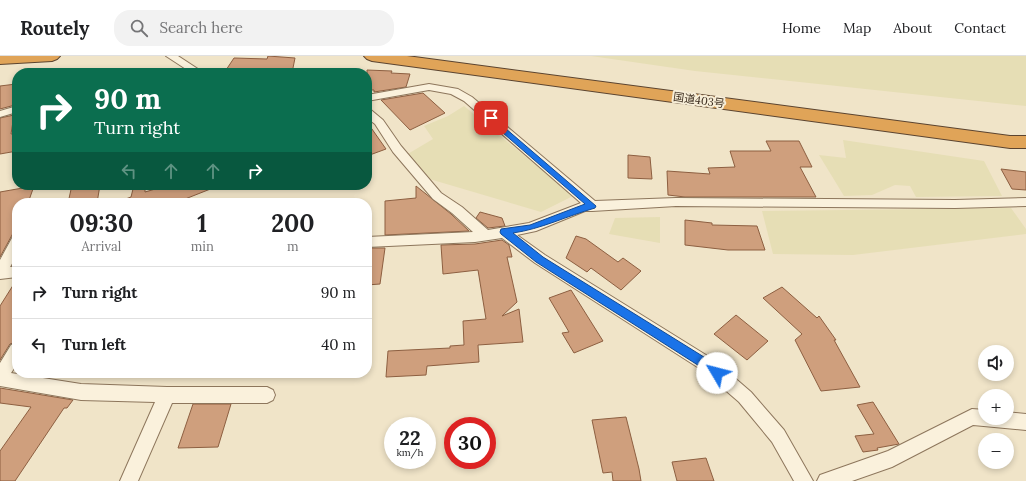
<!DOCTYPE html>
<html lang="en">
<head>
<meta charset="utf-8">
<style>
  :root { --surface:#fff; --page:#f2f2f2; --text:#202124; --muted:#757577; --line:#e0e0e0 }
  body { margin:0; font-family:Lora,"Noto Sans JP",serif; background:var(--page); color:var(--text); height:100vh; display:flex; flex-direction:column; font-size:15px; white-space:nowrap }
  * { box-sizing:border-box; margin:0 }
  p { font-size:13px; color:var(--muted) }
  .icon { flex:none; width:22px; height:22px; fill:none; stroke:currentColor; stroke-width:2; stroke-linecap:round; stroke-linejoin:round }
  .map { position:relative; flex:1; overflow:hidden }
  .side { position:absolute; left:12px; top:142px; width:360px; height:180px; display:flex; flex-direction:column; background:var(--surface); border-radius:16px; box-shadow:0 2px 6px #0003 }
  .side>* { flex:none }
  .hud { position:absolute; left:12px; top:12px; width:360px; height:122px; border-radius:16px; box-shadow:0 2px 6px #0003; background:#0b6e4f; color:#fff; overflow:hidden }
  .tools { position:absolute; left:978px; top:289px; display:grid; gap:8px }
  .tools a { display:grid; place-items:center; width:36px; height:36px; border-radius:50%; background:var(--surface); box-shadow:0 2px 6px #0003; font-size:20px }
  .speed { position:absolute; left:384px; top:361px; display:flex; gap:8px; font-size:20px; font-weight:700; text-align:center }
  .speed>* { display:grid; place-content:center; width:52px; height:52px; border-radius:50%; background:var(--surface); box-shadow:0 2px 6px #0003; line-height:1 }
  .speed small { font-size:10px; font-weight:400 }
  .speed .limit { border:6px solid #d22; background:#fff; color:#111 }
  .pin { position:absolute; display:grid; place-items:center; width:34px; height:34px; color:#fff; margin:-17px; border-radius:8px; box-shadow:0 2px 6px #0006 }
  .me { position:absolute; width:44px; margin:-22px; rotate:307deg; stroke-linejoin:round; filter:drop-shadow(0 0 3px #0008) }
  .turn { display:flex; align-items:center; gap:14px; height:84px; padding:0 16px; font-size:18px }
  .turn .icon { width:52px; height:52px; stroke-width:2.5 }
  .turn b { display:block; font-size:28px; line-height:34px }
  .lanes { display:flex; align-items:center; height:38px; padding:0 16px; background:#0003; justify-content:center; gap:20px; direction:ltr }
  .lanes .off { opacity:.35 }
  .eta { display:flex; justify-content:space-evenly; align-items:center; height:68px; text-align:center }
  .eta b { font-size:24px; font-weight:700; line-height:28px }
  ul { padding:0; list-style:none }
  li { display:flex; align-items:center; gap:12px; height:52px; padding:0 16px; border-top:1px solid var(--line) }
  li div { flex:1 }
  li b { display:block; font-size:15px }
  li em { font-style:normal }
  header { display:flex; align-items:center; gap:24px; box-sizing:border-box; height:56px; padding:0 20px; background:var(--surface); border-bottom:1px solid var(--line) }
  header strong { font-size:19px }
  nav { display:flex; gap:22px; margin-inline-start:auto; font-size:14px }
  .search { width:280px; height:36px; background:var(--page); display:flex; align-items:center; gap:10px; box-sizing:border-box; padding:0 14px; border-radius:16px; color:var(--muted); font-size:15px }
  .map>svg:first-child { display:block }
  .farmland { fill:#e6deb5 }
  .building { fill:#cf9f7d; stroke:#8d5f41 }
  .lines { fill:none; stroke-linecap:round; stroke-linejoin:round }
  .street-casing { stroke:#8d765c; stroke-width:2 }
  .highway-casing { stroke:#5b4430; stroke-width:2 }
  .street { fill:#faf1dc; fill-rule:evenodd }
  .highway { fill:#e0a458; fill-rule:evenodd }
  .route { fill:#1a73e8; stroke:#114b97 }
  .labels { text-anchor:middle; stroke-width:4; stroke-linejoin:round; paint-order:stroke }
  .far-street-label { font-size:11px; fill:#3d2e20; stroke:#f7eed8 }
</style>
</head>
<body>
<header>
<strong>Routely</strong>
<div class="search"><svg class="icon" aria-label="search" viewBox="0 0 24 24"><circle cx="10" cy="10" r="6"/><path d="M15 15l6 6"/></svg>Search here</div>
<nav><a>Home</a><a>Map</a><a>About</a><a>Contact</a></nav>
</header>
<div class="map">
<svg width="1026" height="425" viewBox="0 0 1026 425">
  <rect width="100%" height="100%" fill="#f0e4c8"/>
  <path class="farmland" d="M591,0H1026V50L695,15Z
    M464,50L573,140L541,156L426,122L406,99L433,83L424,70L448,60Z
    M843,84L984,105L1002,140L916,141L910,130L895,129L872,139L844,140L819,99L846,102Z
    M1011,152L1026,173V178L853,199L773,198L762,155Z
    M660,161V187L609,178L615,162Z"/>
  <path class="building" d="M268,0L295,2L292,17H224L234,2L267,3Z
    M367,14L392,15L391,17L410,18L406,31L374,36V34H371L367,29Z
    M16,28L15,49L0,53V30Z
    M423,37L445,57L410,74L381,44Z
    M14,59L11,78L17,77V95L0,98V62Z
    M367,66L386,93L367,100Z
    M766,85H799L812,111H800L816,141H685L668,139L667,115L710,118L708,112L735,111L730,95H771Z
    M628,99L650,101L652,123L628,122Z
    M1001,113L1026,116V134L1012,133Z
    M72,129H100L97,147H68Z
    M134,129H145V136L169,129L218,130L175,147L123,146V144L131,141Z
    M34,130L28,147H17V170L0,201V136Z
    M416,130L451,158L469,175L385,179V145L416,142Z
    M480,156L502,162L505,170L488,172L476,162Z
    M685,164L712,167V169L757,170L765,194H728L685,189Z
    M576,180L586,183L618,206L623,202L641,215L621,234L591,212L587,216L566,202Z
    M502,184L509,189L512,201H507L517,246L502,260L519,253L523,286L478,289L479,306L427,310L426,319L386,321L388,295L450,292V290L464,289L463,265L486,263L478,214L443,218L441,189L475,188Z
    M367,192H385L380,228L367,229Z
    M17,223V286L10,288L0,304V250Z
    M782,231L817,262L819,260L836,284H834L860,331L821,335L795,284L802,278L763,242Z
    M571,234L603,285L574,297L562,277L569,276L549,242Z
    M736,259L768,285L747,304L714,278Z
    M0,332L73,344L67,352H64L15,425H0V395L31,351L0,347Z
    M873,346L899,388L877,392L878,394L863,396L855,380L874,378L857,349Z
    M193,348H231L218,391L178,392Z
    M626,361L639,413L641,425H613L612,416L603,417L592,364Z
    M706,402L714,425H677L672,406Z"/>
  <g class="lines">
    <defs>
      <path id="street" d="M166,0H178L204,17H192Z
        M429,28L458,33L472,41L595,145L676,142L955,144L1026,142V150L955,152L676,150L592,155H585L536,175L517,179L545,199L714,304L751,336L784,374L813,425H794L772,386L739,346L702,314L535,207L502,182L475,186L367,191V181L473,176L452,157L433,143L393,96L375,68L367,62V53L371,54L383,64L401,90L441,137L462,151L488,174L529,167L581,147L464,45L451,38L429,34L367,45V39Z
        M17,50V56L0,61V55Z
        M17,181V199L10,211H17V221L0,223V204L12,182Z
        M17,287V308L11,317L81,328L167,331H267L273,334L275,339L273,344L267,347H172L138,425H120L155,346L81,344L0,330V307L11,289Z
        M972,353L985,354V362H1007V356L1026,358V374L973,369L892,411L852,425H817L820,419L888,395Z"/>
      <path id="highway" d="M0,0H60L57,3L52,5L0,8Z
        M364,0H407L1010,80H1026V92H1010L372,5L367,3Z"/>
    </defs>
    <use href="#street" class="street-casing"/>
    <use href="#highway" class="highway-casing"/>
    <use href="#street" class="street"/>
    <use href="#highway" class="highway"/>
  </g>
  <path class="route" d="M491,60L596,150L595,152C567,160 541,173 513,177L543,201L712,306L721,314L723,317L721,320L717,322L704,313L536,206L501,178L500,176L501,173L530,169L585,148L488,64V61Z"/>
  <g class="labels">
    <g class="far-street-label">
      <text transform="translate(699 44) rotate(8)" y="4">国道403号</text>
    </g>
  </g>
</svg>
<div class="tools">
<a><svg class="icon" aria-label="sound" viewBox="0 0 24 24"><path d="M4 9h4l5-4v14l-5-4H4zM17 9q2 3 0 6"/></svg></a>
<a>+</a>
<a>−</a>
</div>
<div class="speed"><div>22<small>km/h</small></div><div class="limit">30</div></div>
<div class="pin" style="left:491px;top:62px;background:#d93025"><svg class="icon" aria-label="arrive" viewBox="0 0 24 24"><path d="M6 21V4h12l-3 4 3 4H6"/></svg></div>
<svg class="me" style="left:717px;top:317px" viewBox="-20 -20 40 40"><circle r="19" fill="#fff"/><path d="M0-13L10 11 0 6-10 11z" fill="#1a73e8"/></svg>
<div class="hud">
<div class="turn"><svg class="icon" aria-label="right" viewBox="0 0 24 24"><path d="M7 20v-9h11M14 6l5 5-5 5"/></svg><div><b>90 m</b>Turn right</div></div>
<div class="lanes"><svg class="icon off" aria-label="left" viewBox="0 0 24 24"><path d="M17 20v-9H6M10 6l-5 5 5 5"/></svg><svg class="icon off" aria-label="ahead" viewBox="0 0 24 24"><path d="M12 20V5M6 11l6-6 6 6"/></svg><svg class="icon off" aria-label="ahead" viewBox="0 0 24 24"><path d="M12 20V5M6 11l6-6 6 6"/></svg><svg class="icon" aria-label="right" viewBox="0 0 24 24"><path d="M7 20v-9h11M14 6l5 5-5 5"/></svg></div>
</div>
<section class="side">
<div class="eta">
<div><b>09:30</b><p>Arrival</p></div>
<div><b>1</b><p>min</p></div>
<div><b>200</b><p>m</p></div>
</div>
<ul>
<li><svg class="icon" aria-label="right" viewBox="0 0 24 24"><path d="M7 20v-9h11M14 6l5 5-5 5"/></svg><div><b>Turn right</b></div><em>90 m</em></li>
<li><svg class="icon" aria-label="left" viewBox="0 0 24 24"><path d="M17 20v-9H6M10 6l-5 5 5 5"/></svg><div><b>Turn left</b></div><em>40 m</em></li>
</ul>
</section>
</div>
</body>
</html>
